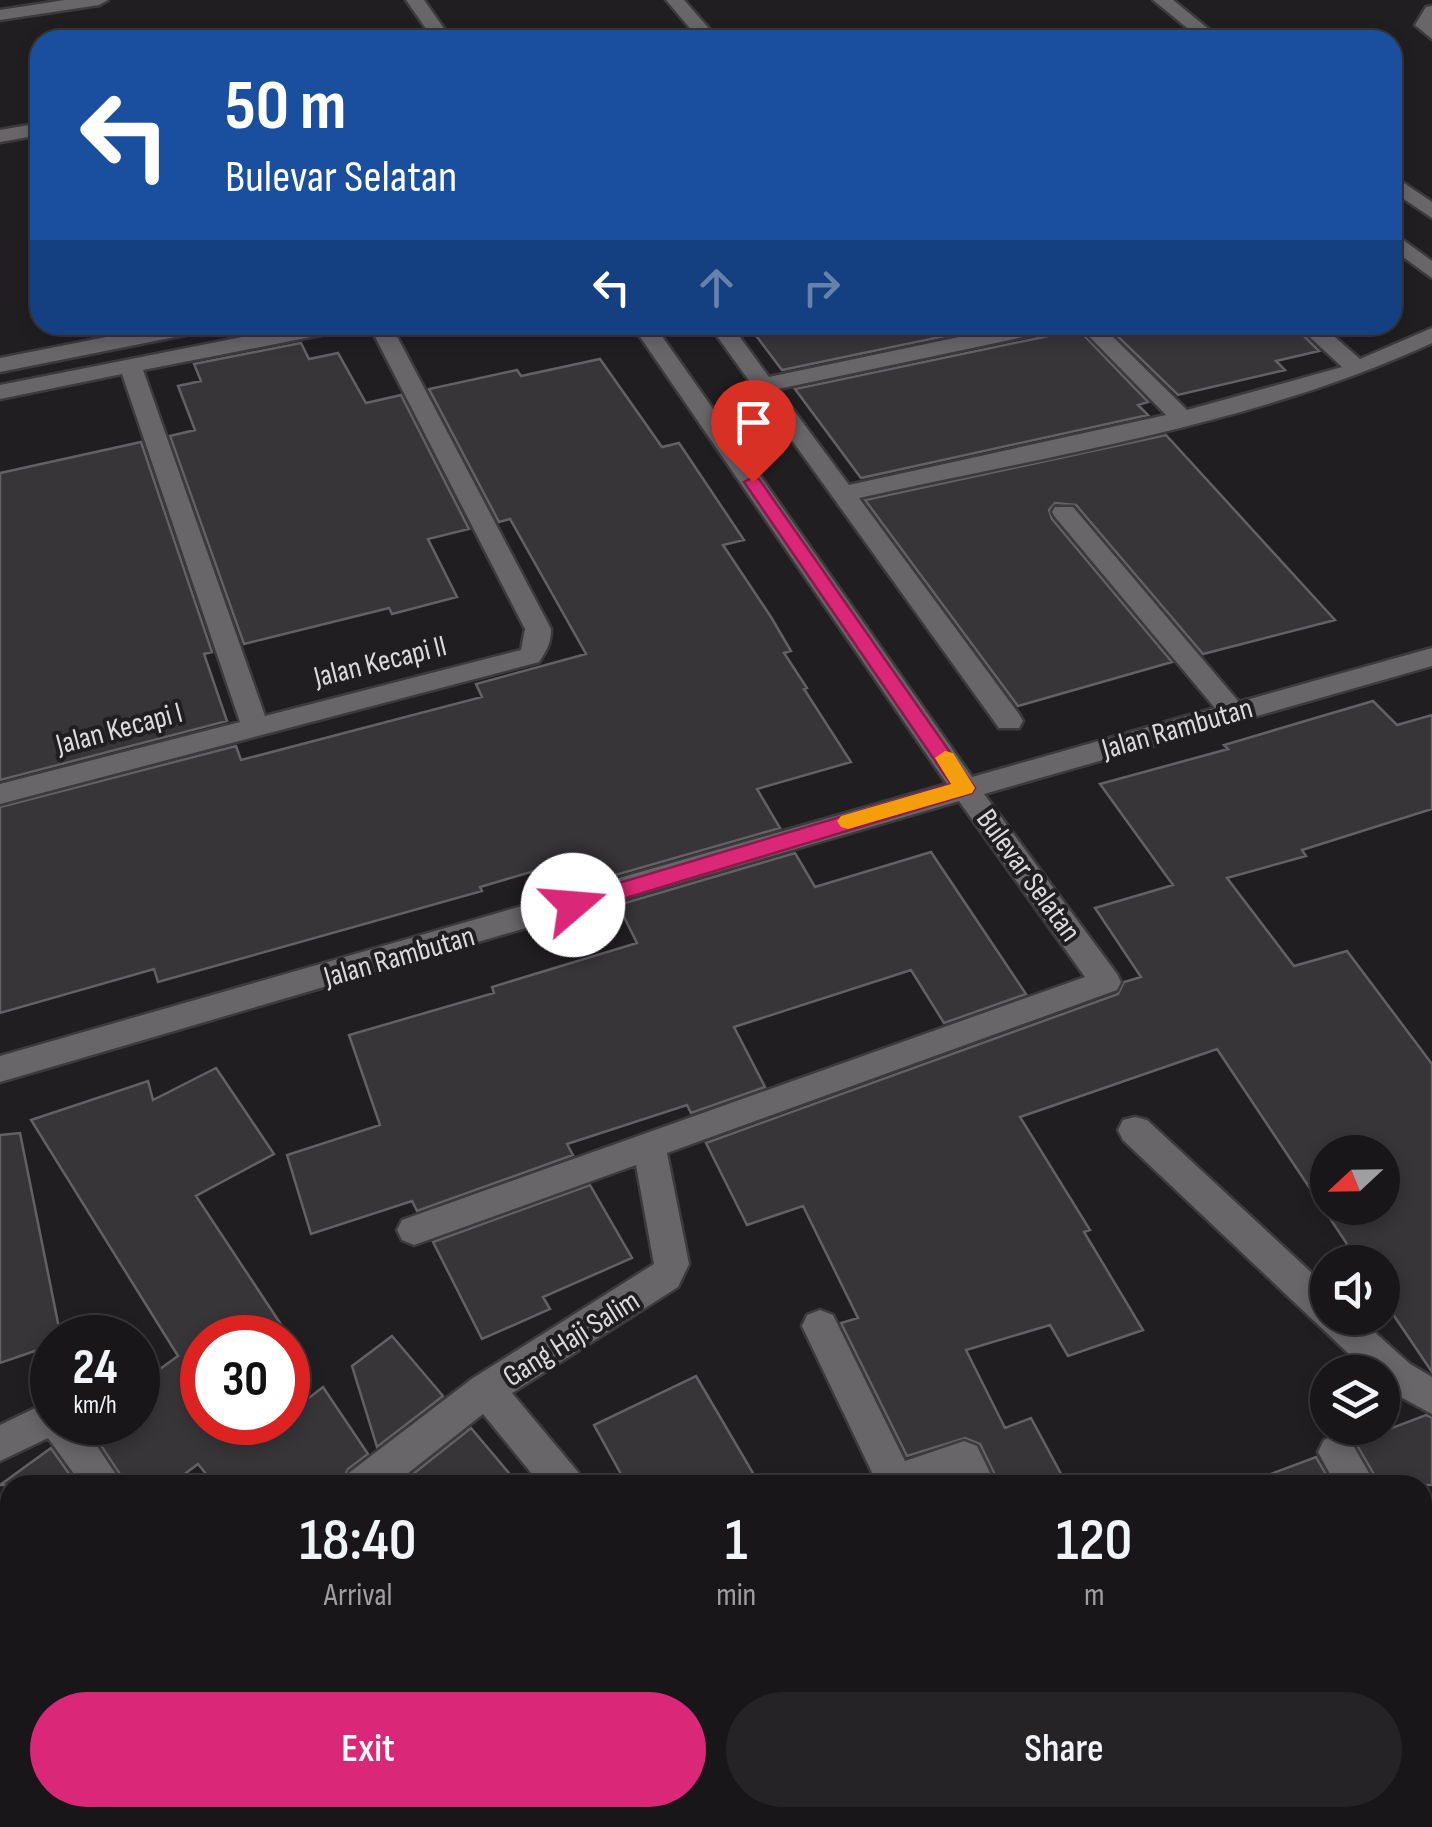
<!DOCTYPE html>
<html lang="en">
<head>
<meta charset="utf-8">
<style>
  :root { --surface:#181619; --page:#252326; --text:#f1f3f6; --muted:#9f9fa2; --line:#363538; --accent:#db2777 }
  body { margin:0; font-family:"Sofia Sans Condensed",sans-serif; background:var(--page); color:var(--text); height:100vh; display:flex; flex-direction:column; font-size:38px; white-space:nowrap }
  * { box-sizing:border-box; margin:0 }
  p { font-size:32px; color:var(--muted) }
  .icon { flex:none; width:55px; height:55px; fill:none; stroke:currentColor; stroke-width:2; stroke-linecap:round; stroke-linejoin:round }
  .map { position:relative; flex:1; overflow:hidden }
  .panel { position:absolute; left:0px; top:1475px; width:1432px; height:352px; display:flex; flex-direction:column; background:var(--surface); border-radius:30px 30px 0 0; box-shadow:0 5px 15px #0003,0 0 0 2px var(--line) }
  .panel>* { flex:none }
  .guide { position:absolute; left:30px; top:30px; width:1372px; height:305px; border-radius:30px; box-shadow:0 5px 15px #0003,0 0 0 2px var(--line); background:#1a4fa0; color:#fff; overflow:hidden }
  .needle { width:65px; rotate:248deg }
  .fabs { position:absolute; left:1310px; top:1135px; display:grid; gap:20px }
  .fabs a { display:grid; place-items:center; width:90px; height:90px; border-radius:50%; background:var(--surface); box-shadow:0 5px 15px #0003,0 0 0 2px var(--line); font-size:50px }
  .speed { position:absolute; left:30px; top:1315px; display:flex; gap:20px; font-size:50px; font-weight:700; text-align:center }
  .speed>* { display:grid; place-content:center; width:130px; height:130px; border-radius:50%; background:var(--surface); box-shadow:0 5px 15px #0003,0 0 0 2px var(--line); line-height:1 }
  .speed small { font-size:25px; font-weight:400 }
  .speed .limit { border:15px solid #d22; background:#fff; color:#111 }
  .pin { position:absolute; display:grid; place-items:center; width:85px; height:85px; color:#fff; margin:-102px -42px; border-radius:50% 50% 50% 0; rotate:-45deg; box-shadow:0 0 10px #0007 }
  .pin .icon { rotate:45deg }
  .me { position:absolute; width:110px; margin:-55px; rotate:72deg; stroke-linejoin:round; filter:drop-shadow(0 0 8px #0008) }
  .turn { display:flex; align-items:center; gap:35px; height:210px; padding:0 30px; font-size:45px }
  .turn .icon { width:130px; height:130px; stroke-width:2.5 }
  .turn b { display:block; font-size:70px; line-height:85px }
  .lanes { display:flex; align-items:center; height:95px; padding:0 30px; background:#0003; justify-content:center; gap:50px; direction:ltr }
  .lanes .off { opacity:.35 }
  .eta { display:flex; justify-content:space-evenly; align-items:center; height:170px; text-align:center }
  .eta b { font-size:60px; font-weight:600; line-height:70px }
  .action { display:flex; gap:20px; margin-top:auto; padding:20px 30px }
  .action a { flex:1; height:115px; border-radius:60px; background:var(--accent); color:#fff; font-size:40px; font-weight:600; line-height:115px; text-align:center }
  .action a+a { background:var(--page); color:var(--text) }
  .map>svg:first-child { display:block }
  .building { fill:#373538; stroke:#636165; stroke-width:2.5; fill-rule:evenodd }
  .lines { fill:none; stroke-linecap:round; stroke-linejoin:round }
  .minor-casing { stroke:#3b3a3c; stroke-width:5 }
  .minor { fill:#686669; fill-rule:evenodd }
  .route { fill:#db2777; stroke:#8e194d; stroke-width:2.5 }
  .slow { fill:#f59e0b }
  .labels { text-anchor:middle; stroke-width:8; stroke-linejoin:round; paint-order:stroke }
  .street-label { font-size:30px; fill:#dbdadc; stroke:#201e21 }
</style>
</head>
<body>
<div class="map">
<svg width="1432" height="1827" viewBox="0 0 1432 1827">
  <rect width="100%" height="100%" fill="#201e21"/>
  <path class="building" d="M748,325H998L782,370Z
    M1062,325H1074L1148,402L1138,405L1148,415L861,478L795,389L1048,336Z
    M1106,325H1293L1319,351L1276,361L1285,370L1178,395Z
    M301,343L309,359L338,353L366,403L401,395L469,529L428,539L457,597L392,614L389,608L244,644L170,436L195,430L178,386L201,381L194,364Z
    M600,359L662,447L679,443L744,540L723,545L771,617L791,651L784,653L807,688L804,689L851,762L757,789L780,828L605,878L601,870L566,880L558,864L480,887L482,891L158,982L154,969L0,1013V807L236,746L241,760L482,697L476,684L586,654L510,519L499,522L429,389L517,370L521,376Z
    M1166,435L1335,620L1203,654L1076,505L1055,503L1049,510L1052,519L1172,662L1018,706L865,500Z
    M141,442L212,652L204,654L227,721L0,780V473Z
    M1373,701L1397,725L1432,715V809L1302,850L1306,856L1227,878L1294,966L1347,951L1432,1064V1372L1382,1298V1262H1359L1217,1049L1020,1117L1090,1230L1084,1232L1143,1330L1068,1356L1050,1325L966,1350L1005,1428L1031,1418L1067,1485H1000L980,1444L965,1438L907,1456L841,1323L858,1318L803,1206L747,1225L706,1143L1118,994L1124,982L1141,977L1095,908L1173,885L1100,784L1228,749L1224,745ZM1328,1152H1382V1208H1328Z
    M931,852L1026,994L944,1023L911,970L734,1027L765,1087L691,1113L687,1105L567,1144L573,1155L417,1211L412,1201L311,1234L287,1155L380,1125L349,1035L494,993L492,987L637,943L618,905L795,853L815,887Z
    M216,1068L274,1154L196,1196L290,1338H202V1422H288V1414L323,1387L368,1454L348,1469L340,1485H215L198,1464L170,1485H127L86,1423L138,1422V1385L178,1356L31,1120L148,1081L153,1100Z
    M20,1133L61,1338H52V1345L0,1363V1135Z
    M590,1185L632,1258L543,1297L550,1309L482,1339L433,1242Z
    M392,1336L443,1396L377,1447L352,1366Z
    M696,1376L760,1485H627L594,1425Z
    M1426,1415L1432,1418V1485H1380L1355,1442Z
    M471,1428L519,1485H399Z
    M51,1448L77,1485H0Z
    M1316,1457L1332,1485H1252V1481Z"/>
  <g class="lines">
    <defs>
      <path id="minor" d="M65,0H108L99,5L0,20V10Z
        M406,0H424L452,40H434Z
        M666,0H684L719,40H700Z
        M1153,0H1173L1222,40H1202Z
        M1432,6V39L1415,25L1426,7Z
        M40,123V135L0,142V130Z
        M1392,175L1432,202V218L1392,191Z
        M1392,232L1432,261V278L1392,249Z
        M167,325H211L200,332L0,372V358Z
        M303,325H347L336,332L143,370L265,716L521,650L525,629L369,325H391L551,629C551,643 547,650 539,662L0,804V784L240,722L122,374L0,399V385Z
        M632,325H654L972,777L1215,708L1055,517L1052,512L1055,507H1073L1239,702L1432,648V666L984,794L1117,974L1121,982L1117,990L667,1153L689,1264L678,1287L512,1393L578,1472L584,1485H541L483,1414L393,1485H344L350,1472L473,1378L654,1264L636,1165L414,1245L402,1240L397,1230L402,1220L1085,977L959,801L0,1082V1056L947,784Z
        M709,325H731L769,377L1016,325H1058L1047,332L778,389L849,485L1166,415L1078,325H1101L1187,410L1342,367L1297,325H1321L1360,359L1432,328V343C1258,424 1046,456 859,498L1019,714L1023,721L1019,728H999Z
        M1135,1117L1147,1120L1328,1288V1318H1359L1410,1364L1432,1377V1414L1384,1388L1382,1372H1368L1123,1140L1118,1130L1123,1120Z
        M820,1310L833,1315L905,1461L964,1441L977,1446L996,1485H958L955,1479L937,1485H878L802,1326L807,1315Z
        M52,1400V1422H81L123,1485H82L48,1438L0,1461V1425Z
        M1337,1435L1350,1440L1376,1485H1336L1318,1452L1324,1440Z
        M1422,1575L1432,1579V1629L1422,1626Z
        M257,1818H299V1827H257Z
        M696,1818H738L741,1827H699Z
        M1113,1818H1156L1160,1827H1116Z"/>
    </defs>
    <use href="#minor" class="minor-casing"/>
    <use href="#minor" class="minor"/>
  </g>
  <path class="route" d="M753,477L759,479L975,788L972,793L573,914L565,911L562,905L565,899L951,784L744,482Z"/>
  <path class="slow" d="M945,751L953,753L975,788L972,793L848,829L841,827L837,821L841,816L951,784L935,758Z"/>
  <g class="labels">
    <g class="street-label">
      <text transform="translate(380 661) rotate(-14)" y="10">Jalan Kecapi II</text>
      <text transform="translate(119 728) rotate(-15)" y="10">Jalan Kecapi I</text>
      <text transform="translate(1177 728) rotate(-16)" y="10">Jalan Rambutan</text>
      <text transform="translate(1029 875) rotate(54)" y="10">Bulevar Selatan</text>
      <text transform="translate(399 956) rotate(-16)" y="10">Jalan Rambutan</text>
      <text transform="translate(571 1338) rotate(-32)" y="10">Gang Haji Salim</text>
    </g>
  </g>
</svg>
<div class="fabs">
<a><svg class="needle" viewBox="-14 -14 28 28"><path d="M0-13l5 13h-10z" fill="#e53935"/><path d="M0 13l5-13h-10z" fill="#9f9fa2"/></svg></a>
<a><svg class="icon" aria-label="sound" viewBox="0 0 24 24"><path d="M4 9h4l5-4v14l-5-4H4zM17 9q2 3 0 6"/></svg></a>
<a><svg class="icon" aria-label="layers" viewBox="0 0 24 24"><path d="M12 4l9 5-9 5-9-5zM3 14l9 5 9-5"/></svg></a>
</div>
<div class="speed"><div>24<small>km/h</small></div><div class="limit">30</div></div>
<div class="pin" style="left:753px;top:482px;background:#d93025"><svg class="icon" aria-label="arrive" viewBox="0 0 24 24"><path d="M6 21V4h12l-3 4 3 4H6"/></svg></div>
<svg class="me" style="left:573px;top:905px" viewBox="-20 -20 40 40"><circle r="19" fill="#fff"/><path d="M0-13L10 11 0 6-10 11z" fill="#db2777"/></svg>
<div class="guide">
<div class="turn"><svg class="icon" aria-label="left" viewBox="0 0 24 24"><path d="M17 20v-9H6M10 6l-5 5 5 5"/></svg><div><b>50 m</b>Bulevar Selatan</div></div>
<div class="lanes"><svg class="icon" aria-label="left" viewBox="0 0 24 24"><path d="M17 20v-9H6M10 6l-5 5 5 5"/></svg><svg class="icon off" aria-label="ahead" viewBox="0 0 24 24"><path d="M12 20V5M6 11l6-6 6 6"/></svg><svg class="icon off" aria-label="right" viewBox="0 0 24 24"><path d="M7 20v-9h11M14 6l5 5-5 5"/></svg></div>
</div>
<section class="panel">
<div class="eta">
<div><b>18:40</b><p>Arrival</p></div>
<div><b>1</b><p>min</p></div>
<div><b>120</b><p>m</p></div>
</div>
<div class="action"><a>Exit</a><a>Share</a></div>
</section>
</div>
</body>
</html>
